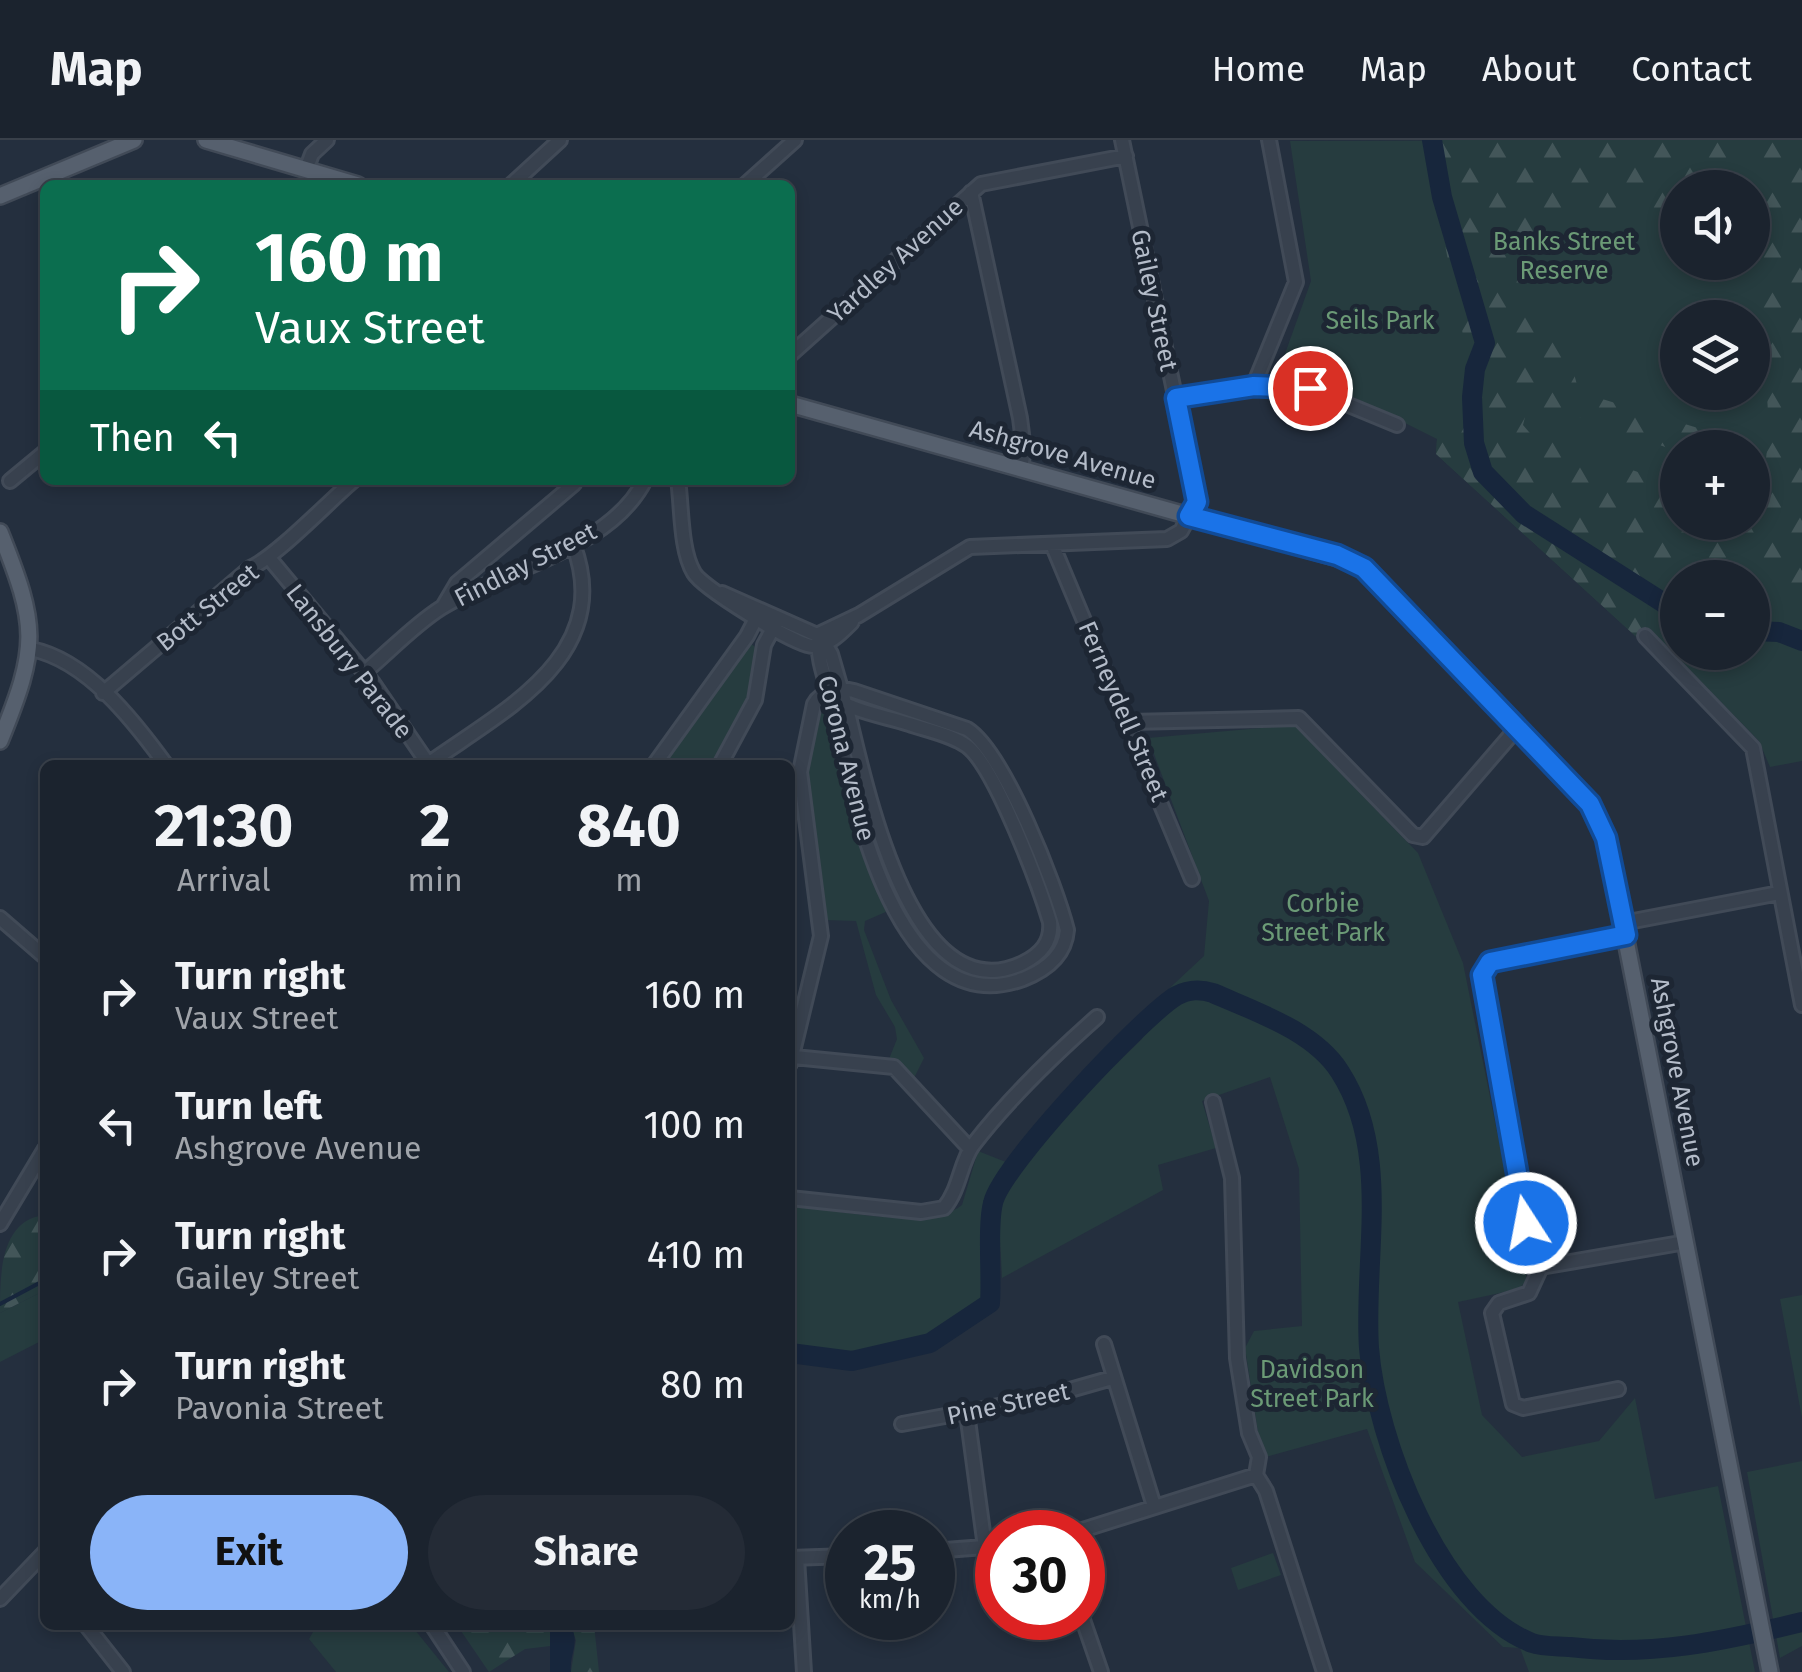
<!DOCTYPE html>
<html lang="en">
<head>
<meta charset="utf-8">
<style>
  :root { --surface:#1b232e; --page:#242b36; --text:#f1f3f6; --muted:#a0a4aa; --line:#39404a; --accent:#8ab4f8 }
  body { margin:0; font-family:"Fira Sans",sans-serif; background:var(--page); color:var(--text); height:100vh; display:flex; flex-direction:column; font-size:38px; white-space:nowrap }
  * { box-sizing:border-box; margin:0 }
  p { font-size:32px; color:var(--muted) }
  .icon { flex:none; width:55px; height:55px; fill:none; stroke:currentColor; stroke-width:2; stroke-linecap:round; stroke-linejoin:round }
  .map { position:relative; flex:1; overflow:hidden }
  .sheet { position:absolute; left:40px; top:620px; width:755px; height:870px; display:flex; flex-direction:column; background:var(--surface); border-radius:15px; box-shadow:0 5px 15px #0003,0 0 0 2px var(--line) }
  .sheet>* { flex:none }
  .guide { position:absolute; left:40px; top:40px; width:755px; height:305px; border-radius:15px; box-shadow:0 5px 15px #0003,0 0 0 2px var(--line); background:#0b6e4f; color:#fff; overflow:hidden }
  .buttons { position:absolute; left:1660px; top:30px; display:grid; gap:20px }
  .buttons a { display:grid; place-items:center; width:110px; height:110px; border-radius:50%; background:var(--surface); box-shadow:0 5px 15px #0003,0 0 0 2px var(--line); font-size:50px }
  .speed { position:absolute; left:825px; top:1370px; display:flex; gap:20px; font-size:50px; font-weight:700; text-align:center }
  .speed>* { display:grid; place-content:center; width:130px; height:130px; border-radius:50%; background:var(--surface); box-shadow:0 5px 15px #0003,0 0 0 2px var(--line); line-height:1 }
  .speed small { font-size:25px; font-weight:400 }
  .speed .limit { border:15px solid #d22; background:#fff; color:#111 }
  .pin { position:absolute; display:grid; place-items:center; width:85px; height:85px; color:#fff; margin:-42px; border:5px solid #fff; border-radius:50%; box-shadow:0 2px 10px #0007 }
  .me { position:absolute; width:110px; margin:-55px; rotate:349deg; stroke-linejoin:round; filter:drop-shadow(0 0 8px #0008) }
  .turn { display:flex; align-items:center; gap:35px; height:210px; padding:0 50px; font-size:45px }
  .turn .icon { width:130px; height:130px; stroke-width:2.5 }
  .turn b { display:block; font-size:70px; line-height:85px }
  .then { display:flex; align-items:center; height:95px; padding:0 50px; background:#0003; gap:20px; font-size:38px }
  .eta { display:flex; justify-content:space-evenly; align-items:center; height:170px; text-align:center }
  .eta b { font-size:60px; font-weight:700; line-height:70px }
  .primary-button { display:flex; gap:20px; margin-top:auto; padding:20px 50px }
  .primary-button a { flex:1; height:115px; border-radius:60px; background:var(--accent); color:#111; font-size:40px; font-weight:700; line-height:115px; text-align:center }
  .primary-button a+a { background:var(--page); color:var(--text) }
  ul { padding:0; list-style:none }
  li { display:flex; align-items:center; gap:30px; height:130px; padding:0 50px }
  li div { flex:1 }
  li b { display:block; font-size:38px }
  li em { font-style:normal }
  header { display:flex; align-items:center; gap:60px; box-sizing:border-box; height:140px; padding:0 50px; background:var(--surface); border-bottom:2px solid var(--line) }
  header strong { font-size:48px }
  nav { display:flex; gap:55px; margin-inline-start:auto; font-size:35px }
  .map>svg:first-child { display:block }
  .green { fill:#263c3f; fill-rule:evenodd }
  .forest { fill:url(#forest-firs) }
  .water { fill:#17263c }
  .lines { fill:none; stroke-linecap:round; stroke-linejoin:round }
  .stream { stroke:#17263c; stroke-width:4 }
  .river { stroke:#17263c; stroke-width:20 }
  .minor-casing { stroke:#414a57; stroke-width:18 }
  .major-casing { stroke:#414a57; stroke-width:20 }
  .minor { stroke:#38414e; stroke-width:12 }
  .major { stroke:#56606e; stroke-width:15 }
  .route-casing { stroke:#114b97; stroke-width:25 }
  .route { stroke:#1a73e8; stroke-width:18 }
  .labels { text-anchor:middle; stroke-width:10; stroke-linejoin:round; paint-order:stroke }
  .park-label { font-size:25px; fill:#6b9a76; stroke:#1d2633 }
  .street-label { font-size:25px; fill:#b4bcc9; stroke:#1d2633 }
</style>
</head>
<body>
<header>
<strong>Map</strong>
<nav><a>Home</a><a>Map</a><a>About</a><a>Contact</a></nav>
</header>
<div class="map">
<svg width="1802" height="1532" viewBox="0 0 1802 1532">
  <defs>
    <pattern id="forest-firs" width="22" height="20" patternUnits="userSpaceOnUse" patternTransform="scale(2.5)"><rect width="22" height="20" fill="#263c3f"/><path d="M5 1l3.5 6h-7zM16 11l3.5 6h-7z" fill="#435659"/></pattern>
  </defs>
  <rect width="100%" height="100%" fill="#242f3e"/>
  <path class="green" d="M1802,0V621L1770,627L1759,601L1671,511L1655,514L1436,314L1437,299L1317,239H1276L1311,141L1290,1ZM1678,48H1752V122H1678ZM1678,178H1752V252H1678ZM1678,308H1752V382H1678ZM1678,438H1752V512H1678Z
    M749,502L759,510L746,572L711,625H657Z
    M823,572L828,574L852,679L888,771L865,781L864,790L891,860L924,918L914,938L889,919L897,899L895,887L876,855L856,781L824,780L804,635L817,578Z
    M1294,585L1418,713L1463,823L1527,1140L1519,1149L1458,1162L1482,1275L1522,1317L1599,1301L1635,1258L1655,1359L1718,1346L1755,1532H1529L1520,1508L1503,1507L1415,1422L1367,1289L1262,1318L1245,1208L1254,1191L1302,1186L1299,1029L1270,937L1202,961L1216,1008L1158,1025L1163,1050L1002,1138L998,1058L1080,959L1142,899L1146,870L1204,816L1209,761L1148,598Z
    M978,1011L1016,1026L993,1062L990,1163L930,1203L852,1221L790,1213V1065C832,1069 931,1092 962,1065Z
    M45,1150V1199L0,1222V1173Z
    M1802,1155V1278L1780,1159Z
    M1802,1321V1506L1780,1518L1747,1332Z
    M1273,1413L1281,1435L1238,1450L1231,1428Z
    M317,1485H411L449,1532H336L309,1499Z"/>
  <path class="forest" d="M1424,0H1802V461L1799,448L1747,419L1743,383L1752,382L1753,336L1766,319L1769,288L1759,129L1752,117L1753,83L1768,75L1758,48L1760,34L1740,18L1713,26L1709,47L1678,48L1677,85L1591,67L1550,80L1522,119L1531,174L1568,212L1579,252L1721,295L1716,307L1678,308L1677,311L1563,272L1526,273L1523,285L1535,299L1553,298L1569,309L1677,345L1678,382L1733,385L1729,418L1733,437L1678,438L1677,499L1671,511L1655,514L1436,314L1437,299L1470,230Z
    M45,1075V1150L0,1173C0,1134 0,1080 45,1075Z
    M457,1485H550V1506L525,1509L489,1532Z
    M570,1485H594L599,1532H571L576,1500Z"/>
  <path class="water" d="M550,1485H570C581,1502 569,1514 571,1532H550Z"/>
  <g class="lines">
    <path class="stream" d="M0,1164L45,1140"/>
    <path class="river" d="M1432,0L1442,57L1485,203L1475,229L1472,257L1474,303L1483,332L1524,374L1678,472
      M1752,491L1779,492L1802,501
      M790,1213L852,1221L930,1203L990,1163C992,1137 987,1086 993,1063C1001,1026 1142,877 1176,856C1189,849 1200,849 1213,853C1256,872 1314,891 1340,932C1392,1013 1363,1118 1369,1208C1376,1299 1439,1467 1532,1503C1543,1507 1558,1506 1570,1507C1651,1517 1723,1501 1802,1482"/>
    <defs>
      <path id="minor" d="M306,30L312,14L327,0
        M511,45L560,0
        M745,45L795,0
        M971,52L1020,278L1024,310L1021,327
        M790,215L981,44L1126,16
        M1254,245L1296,142L1269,0
        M1176,258L1254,245L1310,249L1397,285
        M678,340C682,366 680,410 694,433C703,448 794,505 813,506C828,507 842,492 852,482
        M10,341L45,312
        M1052,404L1192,739
        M270,419L373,543L429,625
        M722,453L817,495L859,475L970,407L1167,399L1181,391L1197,362L1122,0
        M444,465L457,443L574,344
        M819,494L831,514C837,534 842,553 848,573C865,641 911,877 1023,823C1041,814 1052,802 1050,782C1039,745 995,627 967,606C952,595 927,590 909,584C885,576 847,571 830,553
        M1645,496L1753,608L1802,865
        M31,509C87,520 134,581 166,625
        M365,532C390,511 414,485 441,468C504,428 609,411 645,340
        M103,553L250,428C276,417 328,362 354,340
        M1130,582L1299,578L1413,695L1423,697L1517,588
        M428,624C502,571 616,516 573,404
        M654,625L747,496L760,471
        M720,625L755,560L764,505L777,481
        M0,778L45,817
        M1623,783L1779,753
        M794,917L894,927L970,1009
        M790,924L821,796L800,632L814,564C821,551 840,548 854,551L967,589C1004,612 1056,746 1067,790C1065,815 1046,830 1023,839C894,886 851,652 834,569C828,547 815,516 819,494
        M1213,962L1232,1038L1237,1218L1249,1293L1259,1317L1256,1335L1266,1351L1324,1532
        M790,1058L921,1072L944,1068C960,1049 960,1023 973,1005C1009,958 1053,916 1097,877
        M0,1084L45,1009
        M1541,1127L1533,1117L1482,835L1490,822L1626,795
        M1541,1127L1529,1153L1499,1163L1492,1173L1513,1264L1523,1268L1618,1249
        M1541,1127L1686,1102
        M1104,1204L1154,1366
        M967,1273L985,1407
        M902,1284L1042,1258L1112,1238
        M1076,1392L1256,1335
        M932,1411L998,1406
        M790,1418L848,1416
        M797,1418L804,1532
        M0,1459L45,1412
        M1082,1477L1101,1532
        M86,1485L123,1532
        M432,1485L463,1532"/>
      <path id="major" d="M206,0L358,45
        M0,56L134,0
        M790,264L1353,422L1373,436L1590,664L1606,699L1770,1532
        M0,392C38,487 39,505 0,601"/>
    </defs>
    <use href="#minor" class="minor-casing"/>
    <use href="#major" class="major-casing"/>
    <use href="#minor" class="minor"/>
    <use href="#major" class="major"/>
  </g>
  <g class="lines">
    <defs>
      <path id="route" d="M1310,248L1254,246L1176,258L1197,362L1189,376L1337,415L1364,428L1590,664L1606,698L1626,795L1490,822L1482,835L1526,1083"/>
    </defs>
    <use href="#route" class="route-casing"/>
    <use href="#route" class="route"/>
  </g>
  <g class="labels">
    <g class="park-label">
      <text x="1564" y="110">Banks Street<tspan x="1564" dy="29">Reserve</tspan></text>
      <text x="1380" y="189">Seils Park</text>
      <text x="1323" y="772">Corbie<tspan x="1323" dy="29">Street Park</tspan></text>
      <text x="1312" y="1238">Davidson<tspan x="1312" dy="29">Street Park</tspan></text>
    </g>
    <g class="street-label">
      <text transform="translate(895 120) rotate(-42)" y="9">Yardley Avenue</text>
      <text transform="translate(1155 160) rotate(78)" y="9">Gailey Street</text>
      <text transform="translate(1063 314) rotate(16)" y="9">Ashgrove Avenue</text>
      <text transform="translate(525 424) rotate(-27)" y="9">Findlay Street</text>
      <text transform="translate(207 467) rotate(-39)" y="9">Bott Street</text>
      <text transform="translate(350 521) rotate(52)" y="9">Lansbury Parade</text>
      <text transform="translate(1124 571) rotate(67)" y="9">Ferneydell Street</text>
      <text transform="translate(847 618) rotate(76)" y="9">Corona Avenue</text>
      <text transform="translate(1678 932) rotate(79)" y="9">Ashgrove Avenue</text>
      <text transform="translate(1008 1263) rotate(-12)" y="9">Pine Street</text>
    </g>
  </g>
</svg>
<div class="buttons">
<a><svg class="icon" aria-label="sound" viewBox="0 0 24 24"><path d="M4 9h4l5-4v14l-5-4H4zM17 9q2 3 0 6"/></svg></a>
<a><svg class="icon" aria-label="layers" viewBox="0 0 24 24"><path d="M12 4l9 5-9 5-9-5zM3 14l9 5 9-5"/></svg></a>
<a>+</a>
<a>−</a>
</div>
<div class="speed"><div>25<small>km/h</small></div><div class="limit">30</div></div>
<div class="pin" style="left:1310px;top:248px;background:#d93025"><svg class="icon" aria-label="arrive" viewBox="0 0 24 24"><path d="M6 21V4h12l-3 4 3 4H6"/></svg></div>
<svg class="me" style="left:1526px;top:1083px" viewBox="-20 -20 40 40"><circle r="17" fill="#1a73e8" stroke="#fff" stroke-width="3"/><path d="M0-11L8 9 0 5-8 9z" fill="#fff"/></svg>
<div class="guide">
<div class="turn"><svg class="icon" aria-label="right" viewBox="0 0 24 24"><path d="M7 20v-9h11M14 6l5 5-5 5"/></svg><div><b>160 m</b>Vaux Street</div></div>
<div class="then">Then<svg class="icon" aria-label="left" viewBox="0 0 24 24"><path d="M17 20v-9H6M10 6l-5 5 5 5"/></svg></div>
</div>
<section class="sheet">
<div class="eta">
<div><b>21:30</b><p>Arrival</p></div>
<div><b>2</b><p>min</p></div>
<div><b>840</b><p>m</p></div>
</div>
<ul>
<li><svg class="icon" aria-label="right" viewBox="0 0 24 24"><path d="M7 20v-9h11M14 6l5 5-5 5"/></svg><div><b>Turn right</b><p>Vaux Street</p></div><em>160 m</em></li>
<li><svg class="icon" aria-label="left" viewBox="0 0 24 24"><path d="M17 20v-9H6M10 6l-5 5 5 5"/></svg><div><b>Turn left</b><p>Ashgrove Avenue</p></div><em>100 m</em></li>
<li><svg class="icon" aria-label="right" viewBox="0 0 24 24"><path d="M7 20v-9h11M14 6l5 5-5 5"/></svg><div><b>Turn right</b><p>Gailey Street</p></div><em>410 m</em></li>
<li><svg class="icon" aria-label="right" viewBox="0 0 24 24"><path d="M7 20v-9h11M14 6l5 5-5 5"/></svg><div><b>Turn right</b><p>Pavonia Street</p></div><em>80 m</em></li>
</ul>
<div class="primary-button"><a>Exit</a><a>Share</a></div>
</section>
</div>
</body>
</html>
